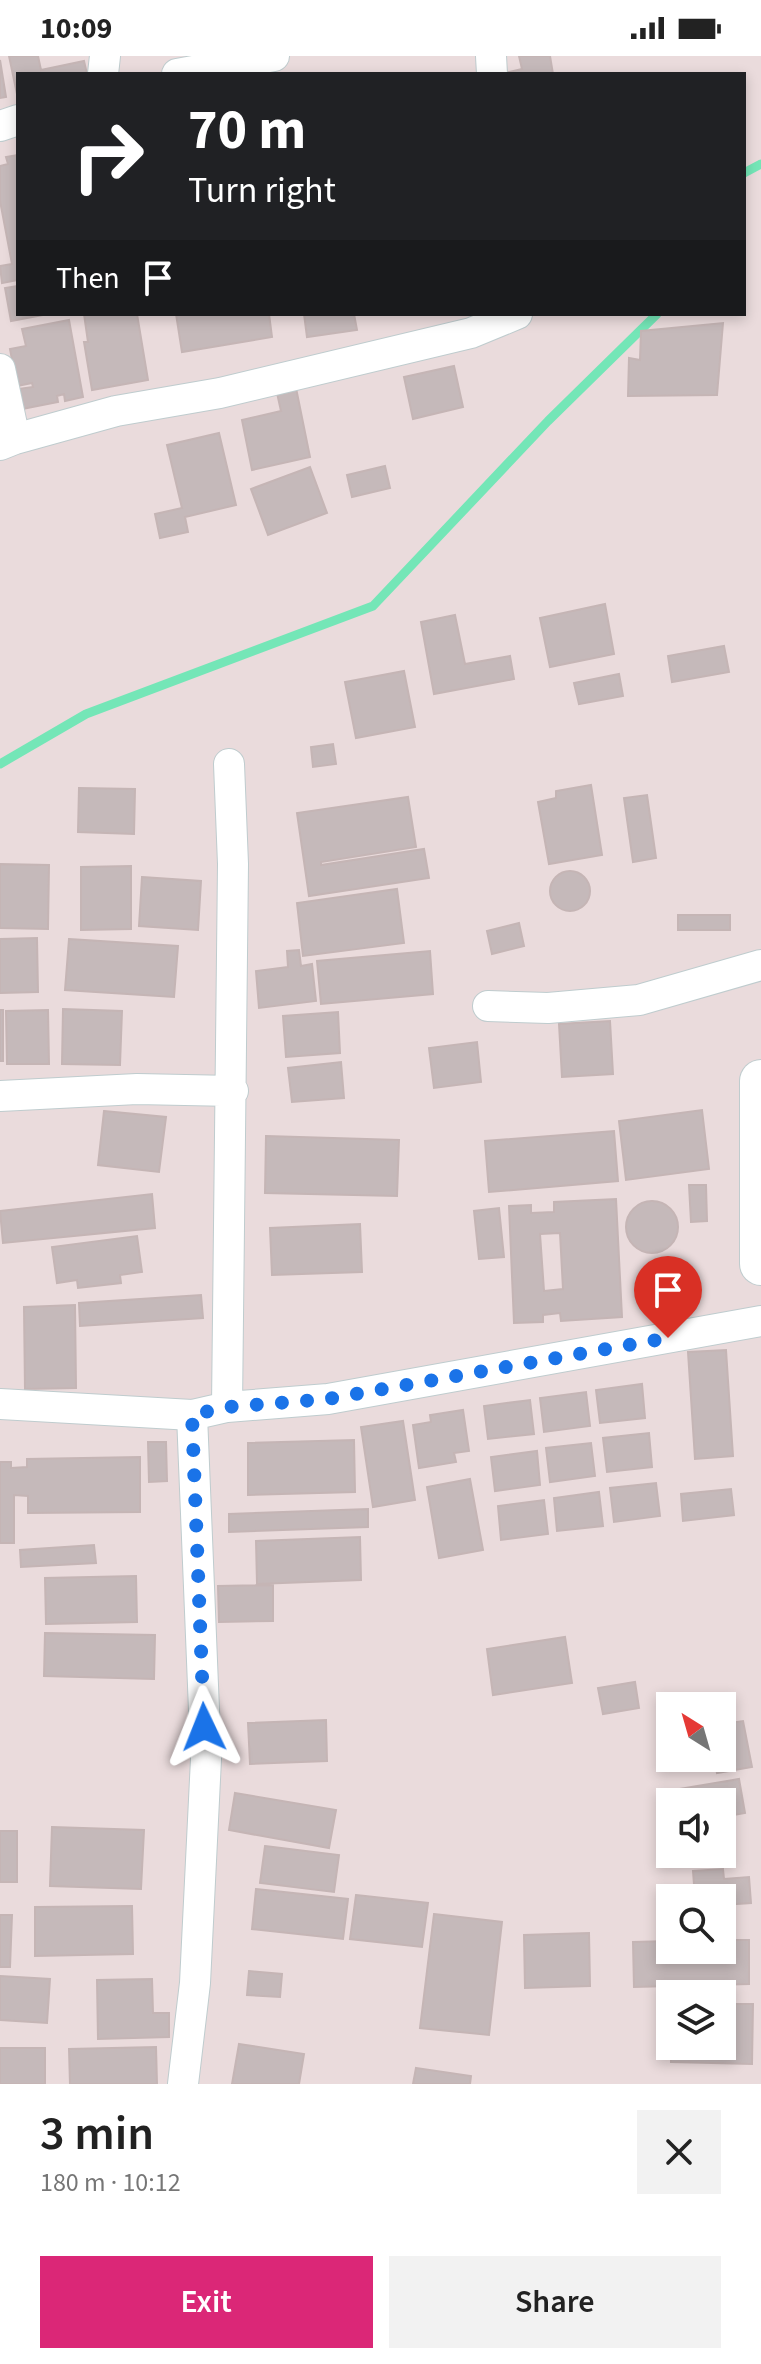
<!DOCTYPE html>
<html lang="en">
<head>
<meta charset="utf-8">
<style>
  :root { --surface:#fff; --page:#f2f2f2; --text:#222; --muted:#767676; --accent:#db2777 }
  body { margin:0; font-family:"Source Sans 3",sans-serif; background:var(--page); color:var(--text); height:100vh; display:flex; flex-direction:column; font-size:30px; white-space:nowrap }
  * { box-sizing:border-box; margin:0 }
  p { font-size:26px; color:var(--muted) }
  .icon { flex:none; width:44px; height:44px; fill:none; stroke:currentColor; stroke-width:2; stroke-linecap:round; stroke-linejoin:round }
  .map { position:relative; height:2028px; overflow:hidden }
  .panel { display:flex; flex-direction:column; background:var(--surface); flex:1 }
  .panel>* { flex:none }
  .guide { position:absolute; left:16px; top:16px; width:730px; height:244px; border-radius:0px; box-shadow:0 4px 12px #0003; background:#202124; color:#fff; overflow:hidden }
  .needle { width:52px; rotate:323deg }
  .buttons { position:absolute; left:656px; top:1636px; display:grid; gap:16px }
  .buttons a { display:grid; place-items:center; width:80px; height:80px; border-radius:0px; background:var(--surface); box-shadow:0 4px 12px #0003; font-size:40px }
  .pin { position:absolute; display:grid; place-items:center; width:68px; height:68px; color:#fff; margin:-82px -34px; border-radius:50% 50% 50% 0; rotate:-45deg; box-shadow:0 0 8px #0007 }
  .pin .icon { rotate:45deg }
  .me { position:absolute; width:88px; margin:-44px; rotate:358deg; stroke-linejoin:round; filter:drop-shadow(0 0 6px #0008) }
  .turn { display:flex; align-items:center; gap:28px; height:168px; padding:0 40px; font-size:36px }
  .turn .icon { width:104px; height:104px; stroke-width:2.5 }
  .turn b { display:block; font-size:56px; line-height:68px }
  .then { display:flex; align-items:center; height:76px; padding:0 40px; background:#0003; gap:16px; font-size:30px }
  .round { display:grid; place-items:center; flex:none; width:84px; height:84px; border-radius:0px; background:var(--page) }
  .headline { display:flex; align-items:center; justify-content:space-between; height:136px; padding:0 40px }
  h1 { font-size:48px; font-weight:600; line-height:60px }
  .primary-button { display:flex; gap:16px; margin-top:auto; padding:16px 40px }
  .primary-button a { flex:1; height:92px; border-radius:0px; background:var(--accent); color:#fff; font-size:32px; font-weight:600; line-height:92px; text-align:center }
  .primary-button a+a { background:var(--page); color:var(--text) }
  .status { display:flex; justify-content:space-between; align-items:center; height:56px; padding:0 40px; background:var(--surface); direction:ltr }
  .status svg { height:22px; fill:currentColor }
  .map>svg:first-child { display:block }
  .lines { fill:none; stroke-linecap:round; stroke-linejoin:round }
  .stream { stroke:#74e6b7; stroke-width:9 }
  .building { fill:#c5b9ba; stroke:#c5b5b5; stroke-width:2; fill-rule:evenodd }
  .minor-casing { stroke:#bfccce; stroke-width:32 }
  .secondary-casing { stroke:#bfccce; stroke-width:44 }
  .minor { stroke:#fff; stroke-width:30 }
  .secondary { stroke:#fff; stroke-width:42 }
  .route { stroke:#1a73e8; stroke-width:14; stroke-dasharray:0 25.2 }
</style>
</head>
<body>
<div class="status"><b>10:09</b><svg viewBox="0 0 49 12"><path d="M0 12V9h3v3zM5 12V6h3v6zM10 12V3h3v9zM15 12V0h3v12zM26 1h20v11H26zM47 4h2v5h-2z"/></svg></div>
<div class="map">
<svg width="761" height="2028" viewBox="0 0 761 2028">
  <rect width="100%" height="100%" fill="#eadbdc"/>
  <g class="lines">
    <path class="stream" d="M744,117L761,108
      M0,708L86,658L373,550L548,365L657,258"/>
  </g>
  <path class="building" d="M9,0H38L41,14L84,5L87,18H18L17,38Z
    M519,0H550L553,18H501L522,13Z
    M0,4L6,41L0,42Z
    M18,99V224L2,227L0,210L12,208L0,145V110L8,108L6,101Z
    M18,230V258H48L11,265L5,232Z
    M84,258H137L148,324L92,334L84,286H88Z
    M176,258H269L272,281L182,296Z
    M304,258H354L357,274L307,281Z
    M69,264L83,341L65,345L64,338L57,340L58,346L22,353L18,333L33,331L32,327L17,330L10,293L26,290L22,273Z
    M723,267L717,339L628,340L629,302L640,304L641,275Z
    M454,310L463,351L413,363L404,321Z
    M296,332L310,401L252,414L242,364L281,355L277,337Z
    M219,377L236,449L185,461L188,476L160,482L155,458L182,452L167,389Z
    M385,410L390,432L352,441L347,419Z
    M310,411L327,457L268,479L251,433Z
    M605,548L614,598L550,611L540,562Z
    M455,559L465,608L510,600L514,623L434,638L421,566Z
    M724,590L729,616L672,626L668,600Z
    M404,615L415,671L356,682L345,626Z
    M619,618L623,640L579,648L574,627Z
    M333,688L336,708L313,711L311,691Z
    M591,729L602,799L549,808L538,746L556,742V735Z
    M79,732L135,733L134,778L78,776Z
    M647,739L656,802L633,806L624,742Z
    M408,741L416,791L321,806V809L424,793L429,822L309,840L297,757Z
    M0,808L49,809L48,873L0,872Z
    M131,810V873L81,874V811Z
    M550 835a20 20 0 1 1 40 0a20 20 0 1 1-40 0Z
    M142,821L201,825L198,874L139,870Z
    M397,833L404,887L303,900L297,847Z
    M678,859H730V874H678Z
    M519,867L524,890L492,898L487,875Z
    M37,882L38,936L0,937V883Z
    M69,883L178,890L174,941L65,934Z
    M299,894L301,910L312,908L316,945L259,952L256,915L288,911L287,895Z
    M430,895L433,938L321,948L317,905Z
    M63,953L122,955L120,1009L62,1008Z
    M0,954H3V1005H0Z
    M48,954L49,1008H7L6,955Z
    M338,956L340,997L286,1001L283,960Z
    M610,965L613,1018L562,1021L559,968Z
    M477,986L481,1026L434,1032L429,992Z
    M341,1006L344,1042L292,1046L288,1012Z
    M702,1054L709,1113L626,1124L619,1065Z
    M104,1055L166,1061L159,1116L98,1109Z
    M614,1075L618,1125L489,1136L485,1085Z
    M266,1080L399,1084L397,1140L265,1137Z
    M689,1129H706L707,1165L691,1166Z
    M152,1138L155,1172L3,1187L0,1155Z
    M616,1143L622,1261L561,1265L560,1257L543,1259V1266L514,1267L509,1150L531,1149V1157L554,1156V1146ZM560,1177L563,1233L544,1235L540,1178Z
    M626 1171a26 26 0 1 1 52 0a26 26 0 1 1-52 0Z
    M499,1152L504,1201L479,1203L474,1155Z
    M360,1168L362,1216L272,1219L270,1172Z
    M137,1180L142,1216L120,1219L121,1227L78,1232L77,1224L57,1227L52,1191Z
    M201,1239L203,1262L80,1270L79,1247Z
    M75,1249L76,1332L25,1333L24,1251Z
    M726,1294L733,1400L695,1403L688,1296Z
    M642,1328L645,1362L600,1367L596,1334Z
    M586,1336L590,1370L544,1376L540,1342Z
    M530,1344L534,1378L488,1383L484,1350Z
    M463,1354L469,1395L454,1397L456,1406L419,1412L413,1369L431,1366L430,1359Z
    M403,1365L415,1444L373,1451L361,1371Z
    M649,1377L652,1411L607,1416L603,1382Z
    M354,1384L355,1436L248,1439V1387Z
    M148,1386H166L167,1425L149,1426Z
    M591,1387L595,1420L550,1426L546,1392Z
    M537,1395L540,1429L495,1435L491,1401Z
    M140,1401V1456L28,1457V1440L14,1439V1487H0V1406H11V1412L27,1411V1403Z
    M470,1423L483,1494L439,1502L427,1431Z
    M656,1427L660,1460L614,1466L610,1432Z
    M731,1433L734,1459L683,1465L681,1438Z
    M599,1436L603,1470L557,1475L554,1442Z
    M544,1444L548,1478L501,1484L498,1450Z
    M368,1453V1471L229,1476V1458Z
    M360,1481L361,1524L257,1528L256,1485Z
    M94,1489L96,1507L21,1511L20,1494Z
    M136,1520L137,1566L46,1568L45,1522Z
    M273,1529V1565L219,1566L218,1530Z
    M45,1577L155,1579L154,1623L44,1620Z
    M565,1581L572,1627L493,1639L487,1593Z
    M635,1626L639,1652L603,1658L598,1632Z
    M326,1664L327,1705L250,1708L248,1667Z
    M743,1665L752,1711L717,1717L714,1702H722V1668Z
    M739,1723L745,1757L722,1761V1746H675L673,1734Z
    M235,1737L336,1754L329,1792L229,1774Z
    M52,1771L144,1774L141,1833L50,1830Z
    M0,1775H17V1826H0Z
    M265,1790L339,1799L334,1836L260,1827Z
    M723,1813L724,1823L749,1821L751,1847L722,1849V1842H695L693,1815Z
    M256,1833L348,1843L343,1883L252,1873Z
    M356,1839L428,1847L422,1891L350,1883Z
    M132,1850L133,1898L35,1900V1851Z
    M434,1858L502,1866L489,1979L420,1972Z
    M0,1859H12L10,1911H0Z
    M589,1877L590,1930L525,1932L524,1879Z
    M722,1884H749V1928L634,1931L633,1886L670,1885V1894H722Z
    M249,1915L282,1918L280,1941L247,1939Z
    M0,1920L50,1923L47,1967L0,1964Z
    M152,1923L153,1957H169V1981L98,1983L97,1924Z
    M722,1948H753L752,2008L671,2006V1990H722Z
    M239,1988L304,1998L299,2028H232Z
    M156,1991L157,2028H70L69,1993Z
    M0,1992H45V2028H0Z
    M416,2012L471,2020L470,2028H413Z"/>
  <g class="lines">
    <defs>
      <path id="minor" d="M491,0L492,18
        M103,18L105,0
        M177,18L274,0
        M0,70L18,64
        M0,313L15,383
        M0,389L15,383L116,355L220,337L471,277L517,258
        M488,950L548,952L639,944L761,909
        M0,1040L137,1033L233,1035
        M0,1348L192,1359L227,1351L328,1343L761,1265
        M227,1351L233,808L229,708
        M183,2028L195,1927L206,1703L192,1359"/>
      <path id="secondary" d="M761,1025V1208"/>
    </defs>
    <use href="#minor" class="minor-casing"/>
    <use href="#secondary" class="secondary-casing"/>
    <use href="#minor" class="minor"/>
    <use href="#secondary" class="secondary"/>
  </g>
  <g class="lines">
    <path class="route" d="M204,1671L192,1359L227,1351L328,1343L668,1282"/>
  </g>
</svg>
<div class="buttons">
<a><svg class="needle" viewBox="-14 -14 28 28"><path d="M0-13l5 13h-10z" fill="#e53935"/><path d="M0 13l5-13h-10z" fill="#767676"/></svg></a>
<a><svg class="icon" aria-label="sound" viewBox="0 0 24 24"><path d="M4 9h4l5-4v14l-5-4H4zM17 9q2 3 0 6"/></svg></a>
<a><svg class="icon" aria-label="search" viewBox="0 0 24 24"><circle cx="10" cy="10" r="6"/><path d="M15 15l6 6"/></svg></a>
<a><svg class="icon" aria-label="layers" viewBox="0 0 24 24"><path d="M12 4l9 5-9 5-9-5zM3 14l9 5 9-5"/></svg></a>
</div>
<div class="pin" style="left:668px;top:1282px;background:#d93025"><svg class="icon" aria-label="arrive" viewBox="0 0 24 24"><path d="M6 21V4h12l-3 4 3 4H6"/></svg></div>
<svg class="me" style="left:204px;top:1671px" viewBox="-20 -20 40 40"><path d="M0-17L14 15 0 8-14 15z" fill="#1a73e8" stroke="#fff" stroke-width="4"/></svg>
<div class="guide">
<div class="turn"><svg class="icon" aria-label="right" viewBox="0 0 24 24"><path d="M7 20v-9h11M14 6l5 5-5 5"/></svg><div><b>70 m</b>Turn right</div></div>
<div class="then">Then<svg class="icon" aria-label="arrive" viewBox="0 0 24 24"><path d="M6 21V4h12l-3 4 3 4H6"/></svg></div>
</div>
</div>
<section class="panel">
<div class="headline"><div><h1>3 min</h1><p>180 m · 10:12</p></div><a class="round"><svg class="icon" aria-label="close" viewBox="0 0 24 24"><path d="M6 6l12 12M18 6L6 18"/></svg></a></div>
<div class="primary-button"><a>Exit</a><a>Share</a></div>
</section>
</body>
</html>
